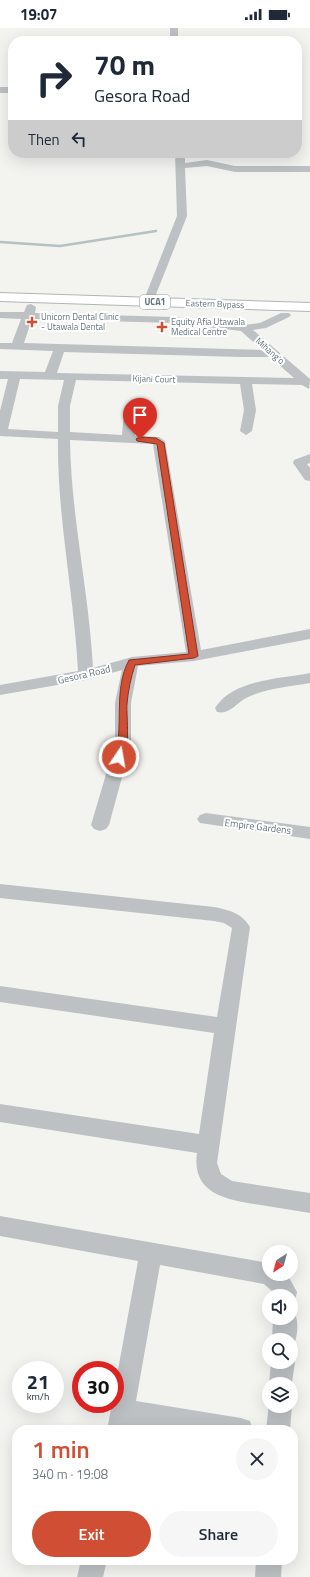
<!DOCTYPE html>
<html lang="en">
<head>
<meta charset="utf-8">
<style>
  :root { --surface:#fff; --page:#f6f6f7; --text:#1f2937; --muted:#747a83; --accent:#d04e33 }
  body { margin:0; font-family:"Titillium Web",sans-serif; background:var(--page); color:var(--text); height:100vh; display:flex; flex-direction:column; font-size:15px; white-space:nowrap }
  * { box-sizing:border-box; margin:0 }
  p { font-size:13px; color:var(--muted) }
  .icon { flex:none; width:22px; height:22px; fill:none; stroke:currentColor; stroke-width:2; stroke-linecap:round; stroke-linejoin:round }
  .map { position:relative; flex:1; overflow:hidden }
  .panel { position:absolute; left:12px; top:1397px; width:286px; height:140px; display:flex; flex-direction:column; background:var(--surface); border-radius:16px; box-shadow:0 4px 16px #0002 }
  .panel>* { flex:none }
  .banner { position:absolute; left:8px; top:8px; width:294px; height:122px; border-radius:16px; box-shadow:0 4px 16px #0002; background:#fff; color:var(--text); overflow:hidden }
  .needle { width:26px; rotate:216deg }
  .buttons { position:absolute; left:262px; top:1217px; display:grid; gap:8px }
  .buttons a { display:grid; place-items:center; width:36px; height:36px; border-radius:50%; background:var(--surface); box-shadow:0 4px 16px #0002; font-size:20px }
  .speed { position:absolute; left:12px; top:1333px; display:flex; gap:8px; font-size:20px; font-weight:700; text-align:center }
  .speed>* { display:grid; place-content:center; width:52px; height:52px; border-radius:50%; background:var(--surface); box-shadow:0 4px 16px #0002; line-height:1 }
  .speed small { font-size:10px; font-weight:400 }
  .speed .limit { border:6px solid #d22; background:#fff; color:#111 }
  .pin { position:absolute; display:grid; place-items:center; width:34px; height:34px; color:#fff; margin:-41px -17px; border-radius:50% 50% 50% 0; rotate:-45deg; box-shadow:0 0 4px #0007 }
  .pin .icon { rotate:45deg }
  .me { position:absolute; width:44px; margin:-22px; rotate:12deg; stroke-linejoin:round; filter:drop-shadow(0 0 3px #0008) }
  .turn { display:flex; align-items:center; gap:14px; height:84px; padding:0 20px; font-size:18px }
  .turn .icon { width:52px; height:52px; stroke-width:2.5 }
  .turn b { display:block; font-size:28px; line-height:34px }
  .then { display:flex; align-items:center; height:38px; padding:0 20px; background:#0003; gap:8px; font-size:15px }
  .round { display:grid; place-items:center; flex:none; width:42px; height:42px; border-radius:21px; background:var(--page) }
  .head { display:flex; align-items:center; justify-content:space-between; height:68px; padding:0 20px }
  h1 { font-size:24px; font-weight:600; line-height:30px; color:var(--accent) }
  .button { display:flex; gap:8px; margin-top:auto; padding:8px 20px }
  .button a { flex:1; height:46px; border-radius:24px; background:var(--accent); color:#fff; font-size:16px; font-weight:600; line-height:46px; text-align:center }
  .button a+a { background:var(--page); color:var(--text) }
  .status { display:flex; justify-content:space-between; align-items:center; height:28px; padding:0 20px; background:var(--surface); direction:ltr }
  .status svg { height:11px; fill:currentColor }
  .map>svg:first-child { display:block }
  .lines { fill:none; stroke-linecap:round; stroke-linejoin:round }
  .stream { stroke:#b6c1c4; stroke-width:2.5 }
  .primary-casing { stroke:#b1b5b8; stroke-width:2 }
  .street { fill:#bdc1c4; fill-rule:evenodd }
  .primary { fill:#fff; fill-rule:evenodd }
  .route { fill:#d04e33; stroke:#873321 }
  .poi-dot { fill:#d04e33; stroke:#fff; stroke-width:1.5 }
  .labels { text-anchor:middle; stroke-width:4; stroke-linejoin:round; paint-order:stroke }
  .shield { fill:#fff; stroke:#939ea5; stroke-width:1 }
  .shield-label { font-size:9px; font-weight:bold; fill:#65747e }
  .far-street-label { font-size:9px; fill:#65747e; stroke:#fff }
  .far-poi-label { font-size:9px; fill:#65747e; stroke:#fff; text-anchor:start }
  .street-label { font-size:10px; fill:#65747e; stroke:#fff }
</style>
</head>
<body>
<div class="status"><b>19:07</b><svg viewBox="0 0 49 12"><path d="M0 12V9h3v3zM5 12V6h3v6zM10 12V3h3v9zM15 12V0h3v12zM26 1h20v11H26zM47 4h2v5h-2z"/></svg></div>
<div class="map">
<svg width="310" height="1549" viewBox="0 0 310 1549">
  <rect width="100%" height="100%" fill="#f3f3f0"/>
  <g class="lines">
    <path class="stream" d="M0,214L60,218L156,203"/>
    <defs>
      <path id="primary" d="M0,265L310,275V283L0,273Z"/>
    </defs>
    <use href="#primary" class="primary-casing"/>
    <path class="street" d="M170,0H178V13H170Z
      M0,59H13V65H0Z
      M175,125H185V135L207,132L235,138H310V144H235L207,138L185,140L187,188L153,274L148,277L143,274L177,188Z
      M31,276L36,279L35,285L174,289L244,297L260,295L281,285H289L291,287L289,289L266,300L253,302L310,351L309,361L302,357L252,356L256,382L252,403L246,407L240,403L244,382L240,356L76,352L70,378V404L122,407L124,384L130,380L136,384L135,408L159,409L165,413L201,622L310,601V611L194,633L138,638L131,675V716L109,797L106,801L100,803L94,801L91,797L115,716V675L122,642L86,652L0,667V657L78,643C74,566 57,489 58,411L0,408V383L8,351H0V343L45,344L53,323L0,321V315H12L21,291L0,290V284H24L27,277ZM32,291L174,295L241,303L262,322L24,315ZM64,324L241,329H270L294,350L57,345ZM20,351L64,352L58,378V404L8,401ZM70,412L153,416L186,624L132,629L93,640C89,564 71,488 70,412Z
      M310,426V435L307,436L310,440V453L305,452L293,435L294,432Z
      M310,645V655C289,659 266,660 246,670C236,675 230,687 217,684L215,680C233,651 280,651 310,645Z
      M206,785L310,799V811L200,795L197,791L200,787Z
      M0,856L214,879C229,882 242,885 250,899L217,1135L221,1146L232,1153L310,1165V1185C294,1182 277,1180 261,1177C229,1172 191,1167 197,1125L0,1094V1076L199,1106L214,1005L0,974V958L217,989L232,900L224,895L214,893L0,870Z
      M0,1188L269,1235V1246H287L297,1264L294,1276L291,1277V1268H275L272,1263L264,1256L160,1237L136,1373L241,1390L250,1393L253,1402H164L132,1397L131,1402H107L112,1376H115V1358L138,1233L0,1208Z
      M291,1281C301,1288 298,1313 291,1321V1312H272L273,1290H291Z
      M291,1326L295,1334L291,1361V1356H269L271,1334H291Z
      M269,1375V1378H291V1375L292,1378L290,1402H266Z
      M81,1532H107L103,1549H77Z
      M256,1532H282L281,1549H255Z"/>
    <use href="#primary" class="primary"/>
  </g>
  <path class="route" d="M140,409L156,410L164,415L198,628L194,630L135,637C131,649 128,663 127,676C126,687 132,729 119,732L115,729C124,698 113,662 129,632L189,626L157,416L137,413L136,411Z"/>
  <g class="poi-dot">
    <path d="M30 288h4v4h4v4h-4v4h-4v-4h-4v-4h4z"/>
    <path d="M160 293h4v4h4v4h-4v4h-4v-4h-4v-4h4z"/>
  </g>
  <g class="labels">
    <rect class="shield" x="140" y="267" width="30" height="14" rx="3"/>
    <g class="shield-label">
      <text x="155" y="277">UCA1</text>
    </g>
    <g class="far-street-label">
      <text transform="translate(215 276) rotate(2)" y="3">Eastern Bypass</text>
      <text transform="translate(270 323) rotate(41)" y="3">Mihang'o</text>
      <text transform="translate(154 351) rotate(2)" y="3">Kijani Court</text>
    </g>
    <g class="far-poi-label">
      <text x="41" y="292">Unicorn Dental Clinic<tspan x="41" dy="10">- Utawala Dental</tspan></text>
      <text x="171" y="297">Equity Afia Utawala<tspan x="171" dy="10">Medical Centre</tspan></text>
    </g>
    <g class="street-label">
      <text transform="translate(84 646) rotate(-13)" y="4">Gesora Road</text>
      <text transform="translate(258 798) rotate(7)" y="4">Empire Gardens</text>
    </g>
  </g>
</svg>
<div class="buttons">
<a><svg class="needle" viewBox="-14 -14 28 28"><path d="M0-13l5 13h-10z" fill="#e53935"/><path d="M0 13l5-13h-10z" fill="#747a83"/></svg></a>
<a><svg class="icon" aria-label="sound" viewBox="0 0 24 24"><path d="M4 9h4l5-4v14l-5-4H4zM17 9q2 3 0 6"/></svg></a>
<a><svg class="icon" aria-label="search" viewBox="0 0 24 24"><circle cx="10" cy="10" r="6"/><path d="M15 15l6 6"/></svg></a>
<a><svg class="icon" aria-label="layers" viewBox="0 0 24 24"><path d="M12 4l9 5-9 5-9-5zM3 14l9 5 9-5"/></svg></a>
</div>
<div class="speed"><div>21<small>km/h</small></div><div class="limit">30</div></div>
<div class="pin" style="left:140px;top:411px;background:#d93025"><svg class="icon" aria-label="arrive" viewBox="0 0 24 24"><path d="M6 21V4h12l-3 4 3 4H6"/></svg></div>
<svg class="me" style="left:119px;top:729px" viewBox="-20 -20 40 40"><circle r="17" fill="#d04e33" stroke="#fff" stroke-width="3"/><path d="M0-11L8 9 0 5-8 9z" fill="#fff"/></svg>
<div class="banner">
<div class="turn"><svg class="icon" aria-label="right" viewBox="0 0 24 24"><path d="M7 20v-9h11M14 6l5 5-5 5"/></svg><div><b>70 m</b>Gesora Road</div></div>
<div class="then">Then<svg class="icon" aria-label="left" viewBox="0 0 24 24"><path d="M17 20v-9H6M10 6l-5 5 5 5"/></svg></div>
</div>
<section class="panel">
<div class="head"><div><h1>1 min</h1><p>340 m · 19:08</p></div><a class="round"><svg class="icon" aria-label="close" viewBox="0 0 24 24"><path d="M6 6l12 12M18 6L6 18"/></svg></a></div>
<div class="button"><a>Exit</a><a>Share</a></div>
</section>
</div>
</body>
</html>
